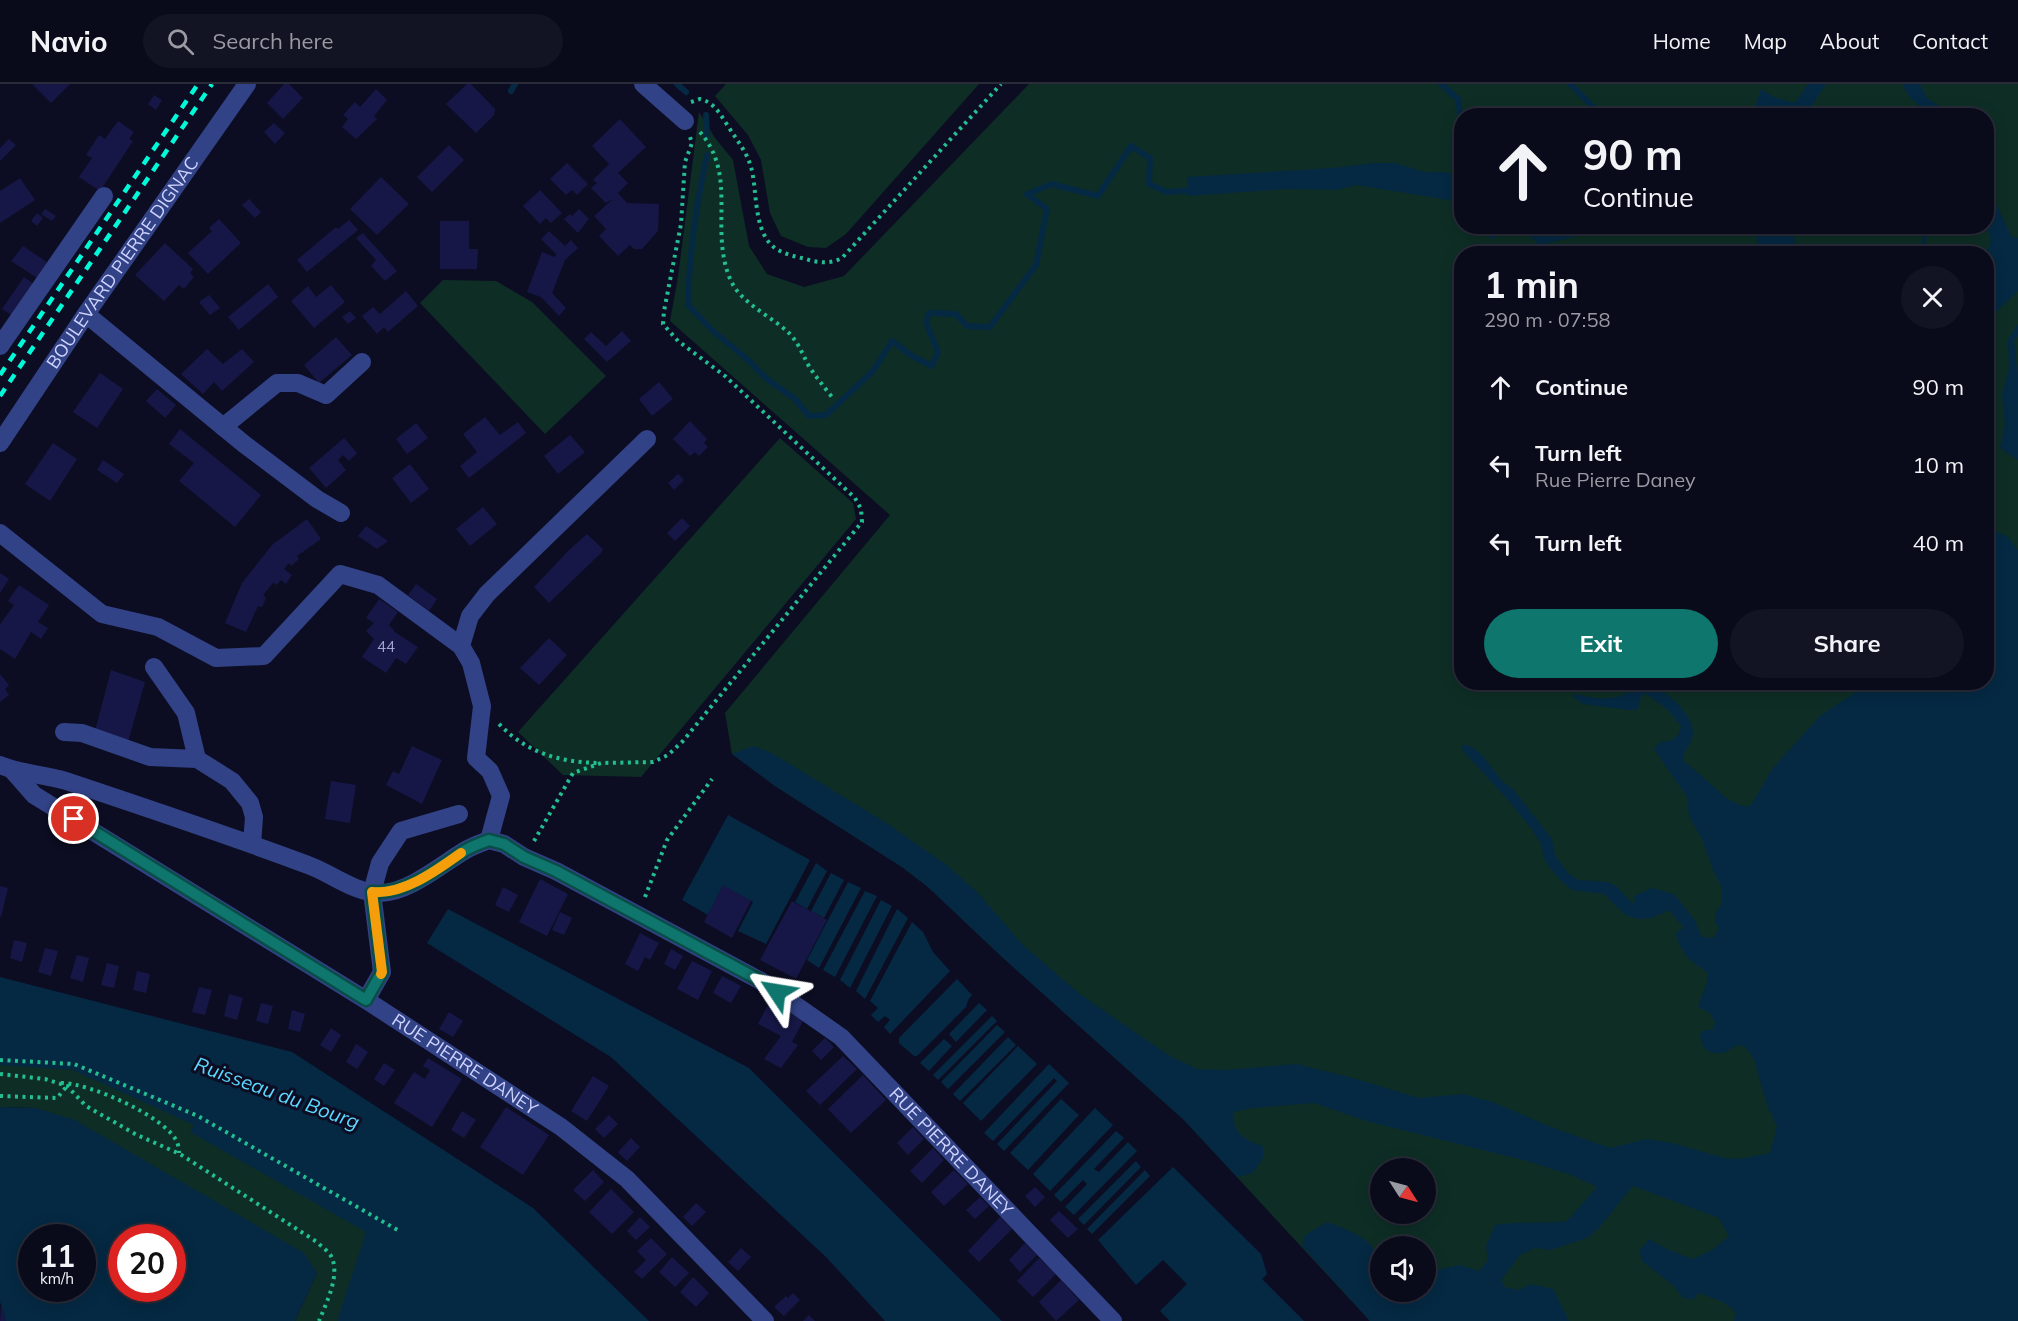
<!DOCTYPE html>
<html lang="en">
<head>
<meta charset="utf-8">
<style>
  :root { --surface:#090a1a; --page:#121323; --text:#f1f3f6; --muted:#999aa2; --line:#292b39; --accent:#0f766e }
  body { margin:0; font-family:Mulish,sans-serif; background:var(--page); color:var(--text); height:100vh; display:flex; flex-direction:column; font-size:22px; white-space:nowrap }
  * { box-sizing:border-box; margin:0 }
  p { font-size:20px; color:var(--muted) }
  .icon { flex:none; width:33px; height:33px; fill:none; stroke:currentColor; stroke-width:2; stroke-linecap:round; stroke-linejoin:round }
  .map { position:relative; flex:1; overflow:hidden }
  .drawer { position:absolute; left:1454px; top:162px; width:540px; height:444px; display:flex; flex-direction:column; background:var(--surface); border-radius:24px; box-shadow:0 3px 15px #0003,0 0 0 2px var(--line) }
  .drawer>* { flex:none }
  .guide { position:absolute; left:1454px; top:24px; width:540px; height:126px; border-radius:24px; box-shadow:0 3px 15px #0003,0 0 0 2px var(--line); background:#090a1a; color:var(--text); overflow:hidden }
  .needle { width:39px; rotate:126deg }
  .tools { position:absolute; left:1370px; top:1074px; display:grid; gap:12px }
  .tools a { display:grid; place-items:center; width:66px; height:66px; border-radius:50%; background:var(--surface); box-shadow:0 3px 15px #0003,0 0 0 2px var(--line); font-size:30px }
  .speed { position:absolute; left:18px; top:1140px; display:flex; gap:12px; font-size:30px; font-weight:700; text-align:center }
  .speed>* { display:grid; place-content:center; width:78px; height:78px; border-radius:50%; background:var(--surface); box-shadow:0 3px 15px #0003,0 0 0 2px var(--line); line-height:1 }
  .speed small { font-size:15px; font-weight:400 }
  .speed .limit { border:9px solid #d22; background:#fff; color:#111 }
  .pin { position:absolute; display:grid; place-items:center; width:51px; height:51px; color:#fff; margin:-26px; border:3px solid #fff; border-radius:50%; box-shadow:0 2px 6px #0007 }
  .me { position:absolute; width:66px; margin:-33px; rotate:303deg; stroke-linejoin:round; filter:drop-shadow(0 0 4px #0008) }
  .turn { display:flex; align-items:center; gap:21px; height:126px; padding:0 30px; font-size:27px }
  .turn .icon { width:78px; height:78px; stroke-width:2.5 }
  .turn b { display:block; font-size:42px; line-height:51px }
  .round { display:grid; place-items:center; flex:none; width:63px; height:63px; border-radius:32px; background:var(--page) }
  .overview { display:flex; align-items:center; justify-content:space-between; height:102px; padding:0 30px }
  h1 { font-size:36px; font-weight:700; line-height:45px }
  .cta { display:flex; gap:12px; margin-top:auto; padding:12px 30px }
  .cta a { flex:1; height:69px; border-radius:36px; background:var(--accent); color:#fff; font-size:24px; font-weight:700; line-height:69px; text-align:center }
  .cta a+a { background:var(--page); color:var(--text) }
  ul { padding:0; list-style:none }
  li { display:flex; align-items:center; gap:18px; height:78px; padding:0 30px }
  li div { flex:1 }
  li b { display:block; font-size:22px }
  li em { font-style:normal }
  header { display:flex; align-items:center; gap:36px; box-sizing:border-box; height:84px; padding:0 30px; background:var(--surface); border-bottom:2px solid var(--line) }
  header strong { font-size:28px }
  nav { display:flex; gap:33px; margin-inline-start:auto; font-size:21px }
  .search { width:420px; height:54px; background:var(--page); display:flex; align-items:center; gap:15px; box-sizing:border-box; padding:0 21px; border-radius:33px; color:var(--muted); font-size:22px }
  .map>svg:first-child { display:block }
  .green { fill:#0e2e25; fill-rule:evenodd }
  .water { fill:#052943; fill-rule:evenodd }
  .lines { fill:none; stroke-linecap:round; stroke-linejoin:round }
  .stream { stroke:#052943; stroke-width:6 }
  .building { fill:#161746 }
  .path { stroke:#23be91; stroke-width:4; stroke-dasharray:3 4.5; stroke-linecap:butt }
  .minor { stroke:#324286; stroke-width:18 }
  .rail { stroke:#00f9d9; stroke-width:4.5; stroke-dasharray:9 8; stroke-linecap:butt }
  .route-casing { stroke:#0a4d48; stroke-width:15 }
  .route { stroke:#0f766e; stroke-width:10 }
  .slow { stroke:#f59e0b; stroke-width:10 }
  .labels { text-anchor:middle; stroke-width:6; stroke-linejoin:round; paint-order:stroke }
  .number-label { font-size:15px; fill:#a0a4d1 }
  .street-label { font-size:18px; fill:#ced3ff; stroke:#0c0d23 }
  .water-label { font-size:20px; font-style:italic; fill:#5cd9ff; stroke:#0c0d23 }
</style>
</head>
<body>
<header>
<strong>Navio</strong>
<div class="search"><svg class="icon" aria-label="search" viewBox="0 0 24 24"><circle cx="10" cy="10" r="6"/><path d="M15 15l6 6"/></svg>Search here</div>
<nav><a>Home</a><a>Map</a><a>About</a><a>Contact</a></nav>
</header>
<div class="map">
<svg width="2018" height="1237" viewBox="0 0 2018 1237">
  <rect width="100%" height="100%" fill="#0c0d23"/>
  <path class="green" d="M726,0H979L846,150L826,164L808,163L781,152L770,129L761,76L748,51L715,12Z
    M1029,0H2018V1237H1370L1184,1036L1001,872L928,803L902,783L775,702L732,670L725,629L890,431L670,237L678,193L699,28L715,54L733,76L749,162L767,190L804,203L844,192ZM1461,32H1986V142H1461ZM1461,170H1986V598H1461ZM1380,1084H1425V1130H1380ZM1380,1162H1425V1208H1380Z
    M443,196L496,197L532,218L606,292L545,350L420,219Z
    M780,354L853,419L856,435L641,693L563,691L518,648Z
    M0,963L98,971L557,1237H295L317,1189L36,1024L0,1023Z"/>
  <path class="water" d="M1808,0H1826L1808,28V31H1757L1753,29L1761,5L1774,13L1795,19Z
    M1902,0H1920L1927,14L1952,31H1929L1909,12Z
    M1375,79H1395L1424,88H1445L1461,92V118L1356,101L1337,106L1286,105L1188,112L1187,93L1332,84Z
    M1986,110L1998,124L2012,153L2018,154V207L1996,228L1986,248V170L1984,169C1996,156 1988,153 1986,139C1985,130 1986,119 1986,110Z
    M1491,142H1515V143C1505,144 1500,154 1490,155Z
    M1520,143H1600L1591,149L1539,161Z
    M1752,143H1796L1794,148L1795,169H1760L1756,152Z
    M1926,143H1931L1923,163L1925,169H1918Z
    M2018,240V252L2014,256L2018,294V376L2000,364L2005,340L2002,312L2009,284L2008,255Z
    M1986,443L2008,453L2018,466V1237H1733L1736,1232L1734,1226L1723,1218L1699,1209L1692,1216L1682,1213L1674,1202L1642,1177L1639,1167L1649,1155L1669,1166L1693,1175L1712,1166L1729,1152L1719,1134L1633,1102L1599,1144L1589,1153L1551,1166L1535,1164L1520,1171L1501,1196L1505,1203L1519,1206L1531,1200L1553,1205L1569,1237H1370L1302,1162L1305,1151L1327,1138C1371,1155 1380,1158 1380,1208H1425V1189L1459,1181L1479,1187L1488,1176L1486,1162L1495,1141C1519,1137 1543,1140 1567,1137L1597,1103L1571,1091L1527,1077L1366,1037L1314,1019L1252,1024L1233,1028C1232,1049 1245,1056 1263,1062V1074L1253,1089L1237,1093L1184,1036L1001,872L928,803L902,783L775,702L732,670L753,662L772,669L888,740L948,782L979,810L1023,861L1081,911L1170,972L1197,985L1226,986L1296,980L1353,994L1419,1014L1463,1010L1493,1018L1551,1043L1610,1064L1647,1055L1672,1059L1724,1074L1740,1075L1770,1069L1777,1043L1766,1018L1754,975L1745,963L1736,961C1722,974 1701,973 1700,950L1704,946H1712L1715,939L1710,929L1698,923C1700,912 1709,900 1708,889C1691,877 1683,873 1676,851L1677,847L1682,846L1683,843L1669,826L1652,834L1638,835L1625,831L1604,810L1572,806L1561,797L1550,784L1544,775L1541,760L1531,744L1508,716L1463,667L1461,662L1466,661L1472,663L1481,670L1503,698L1513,705L1552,755L1555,771L1568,789L1579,796L1608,798L1616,802L1632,819L1635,818L1634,812L1652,804L1674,810L1694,835L1702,853L1714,854L1719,844L1715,838V830L1721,821L1722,804L1713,786L1702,755L1689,732L1687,713L1654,665L1662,657C1673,659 1679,652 1681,642L1667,625L1646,610L1642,611C1639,616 1640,621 1637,626H1629L1583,620L1573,613L1574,610C1588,613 1605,617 1620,612C1627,610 1633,603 1640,602C1661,598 1695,630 1693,651C1692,660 1683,666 1683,676L1729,716L1745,723L1751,721L1773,684L1820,632L1869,599L1986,598Z
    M728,731L810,776L766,860L738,847L753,818L723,802L708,831L682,816Z
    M816,779L827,787L807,825L795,818Z
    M831,789L844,796L824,834L811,827Z
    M848,798L861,804L819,884L807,876Z
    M865,807L877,812L835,893L823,886Z
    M881,816L892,822L850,904L840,896Z
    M448,825L749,984L1002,1237H885L826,1173L611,973L427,859Z
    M897,825L908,834L865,915L856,907Z
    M912,838L923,848L933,868L950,887L890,950L884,943L890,936L885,932L878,938L871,931L878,924L870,917Z
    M0,893L292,968L533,1124L649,1237H337L366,1148L190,1048L194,1041L73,986L0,981Z
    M957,895L972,911L968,916L966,923L917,972H914L899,959V954Z
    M979,919L987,926L956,958L949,950Z
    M992,932L997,937L938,996L933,991Z
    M997,941L1005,948L948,1005L941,998Z
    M1008,953L1016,961L960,1017L953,1010Z
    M944,955L952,962L929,987L920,979Z
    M1018,962L1037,980L981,1037L963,1019Z
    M1049,980L1069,999L1004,1067L997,1060L1057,997L1054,994L993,1057L984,1049Z
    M1061,1015L1079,1031L1028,1086L1010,1069Z
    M0,1023L36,1024L75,1036L304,1169L317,1189L295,1237H6L0,1218ZM32,1154H82V1204H32ZM122,1154H172V1204H122Z
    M1095,1024L1113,1041L1050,1107L1033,1090Z
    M1116,1047L1124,1054L1094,1085L1099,1088L1128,1058L1137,1067L1074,1131L1065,1123L1087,1100L1083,1096L1061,1118L1054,1111Z
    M1136,1077L1141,1083L1084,1141L1078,1135Z
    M1173,1083L1261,1170L1267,1190L1262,1195L1304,1237H1170L1160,1227L1187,1200L1163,1176L1136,1201L1098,1156Z
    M1145,1086L1150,1092L1092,1150L1087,1145Z"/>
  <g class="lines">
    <path class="stream" d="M677,0L686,8
      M1441,0L1458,15L1461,38
      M1570,0L1602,32
      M511,7L515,0
      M706,31L707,51
      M707,71C696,120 689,170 688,221L714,248L747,275L767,295L795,315L809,332L826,331L873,287L892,257L912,272L932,282L938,268L926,238L929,229L956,230L967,242L990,243L1036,181L1047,125L1027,110L1052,100L1098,112L1131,62L1150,74L1149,100L1167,108L1193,106"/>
  </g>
  <path class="building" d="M32,0H70L51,19Z
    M284,0H289L303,14L283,35L267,19Z
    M467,0H471L495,25L494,31L476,49L446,20Z
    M376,5L387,16L374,32L377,35L356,55L342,43L348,35L343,31L355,18L360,23Z
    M154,11L162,16L156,26L148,20Z
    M620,35L646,63L618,89L628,99L618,109L627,119L659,120L658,147L642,165H634L630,161L618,172L599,152L606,145L594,132L613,115L606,119L591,104L597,99L593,96L609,80L592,62Z
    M118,37L134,48L129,55L133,57L100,107L79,93L92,74L86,71L99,51L105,55Z
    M274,39L285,49L275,60L264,48Z
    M9,55L16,61L0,77V64Z
    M449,61L464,76L432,108L417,93Z
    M567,79L588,100L577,111L572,106L566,111L550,95Z
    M381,93L409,120L377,151L350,125Z
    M20,94L35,116L0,139V107Z
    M540,106L562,129L551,139L546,134L540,140L523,122Z
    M249,115L261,128L255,134L242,121Z
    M45,125L56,132L52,137L41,130Z
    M579,125L589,135L578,149L564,135L570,130L572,132Z
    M37,129L43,134L37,142L31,137Z
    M219,135L241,159L208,190L188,169L212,147L209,144Z
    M349,136L358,146L307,188L297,176L336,143L338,145Z
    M440,137H469V165H478L477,185H440Z
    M549,147L565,162L571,156L578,164L565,176L552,209L566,224L559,232L541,213L527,208L542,168L555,173L556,170L541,155Z
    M363,149L397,187L385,197L371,182L376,176L356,154Z
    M165,159L193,185L190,189L194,193L184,205L179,201L164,217L135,191Z
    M23,162L47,178L37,194L11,177Z
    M24,193L35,201L13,232L2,225Z
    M268,200L278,213L239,246L228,233Z
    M331,201L345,218L314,244L291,217L308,202L316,213Z
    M406,207L418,222L388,248L384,243L377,250L362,232L373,223L380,230Z
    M209,211L220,224L210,231L199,218Z
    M350,227L356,234L348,240L342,233Z
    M622,247L631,257L607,278L584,255L591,248L606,262Z
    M336,253L352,271L319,299L304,281Z
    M207,265L223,280L242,265L254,278L222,307L214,298L203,310L181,290Z
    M100,289L123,305L97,344L73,328Z
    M659,298L673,315L652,332L639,315Z
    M157,305L176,321L165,334L146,317Z
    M485,333L500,351L518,338L526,349L469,394L460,382L477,368L463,350Z
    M690,337L707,355L704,359L708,363L699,372L695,368L690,372L673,355Z
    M416,339L428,354L407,370L396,355Z
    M180,345L261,411L235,443L179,397L194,379L169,360Z
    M570,351L585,368L558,390L544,372Z
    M344,354L357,369L349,377L343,371L338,376L346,386L326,404L309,384Z
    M53,359L77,375L50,417L25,400Z
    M103,376L124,390L117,399L97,386Z
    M410,380L429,405L411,419L392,394Z
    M678,390L684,396L674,406L668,399Z
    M483,423L497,440L470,462L456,445Z
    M682,434L690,442L675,457L667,449Z
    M307,435L321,455L297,472L299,475L291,482L289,479L284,485L292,491L286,500L281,496L277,501L273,499L263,511L266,514L262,523L258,522L246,548L225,539L242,499L272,461Z
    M366,442L388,457L377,465L358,452Z
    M587,450L603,465L601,469L549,519L534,503L569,466Z
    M0,489L9,495L0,509Z
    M416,500L437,515L429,527L408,511Z
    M19,501L49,521L38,538L48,544L41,555L31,548L15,575L0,565V540L14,521L8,517Z
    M379,515L398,528L389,541L396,549L418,563L406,580L396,574L386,589L362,573L374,555L366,547L374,539L366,534Z
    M549,554L567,571L539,601L520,584Z
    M111,586L145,598L128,658L95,647Z
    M0,590L9,601L5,605L9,611L0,618Z
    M412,662L442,676L422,720L386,701L393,687L399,690Z
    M331,697L356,701L350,739L325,735Z
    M540,795L568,810L547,852L519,838Z
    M723,801L751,817L732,854L704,838Z
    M0,802L8,804L1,833H0Z
    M503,803L518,811L509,828L495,821Z
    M792,817L827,836L796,895L760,876Z
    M560,828L572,834L564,851L552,846Z
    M640,849L659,859L650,876L645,873L638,887L625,880Z
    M14,856L27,859L22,878L10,874Z
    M45,864L58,867L51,892L38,888Z
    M671,865L683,872L675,886L664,880Z
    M77,871L89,874L83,898L70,894Z
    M692,877L712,887L698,916L677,905Z
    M107,879L119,882L114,904L101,901Z
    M137,887L150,890L146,909L133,906Z
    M722,892L741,902L731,919L713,909Z
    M199,903L212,906L205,931L192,928Z
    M229,910L243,914L237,936L224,932Z
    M770,917L804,935L792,958L798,961L781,984L764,975L781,952L758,940Z
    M261,919L273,922L268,940L256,937Z
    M292,926L305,930L300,948L288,945Z
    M449,928L463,937L453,953L439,945Z
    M331,944L341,951L331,968L320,961Z
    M825,954L834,963L821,976L812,967Z
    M356,960L368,968L357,985L346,978Z
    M843,972L857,985L820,1021L806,1007Z
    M428,974L462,995L432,1043L394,1019L414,988L425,995L430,986L423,982Z
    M384,979L395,986L384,1002L374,995Z
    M863,991L886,1016L851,1049L828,1025Z
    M593,992L609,1002L587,1037L571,1027Z
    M506,1023L549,1051L523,1091L480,1063Z
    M462,1027L476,1036L464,1054L451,1046Z
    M609,1031L618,1040L604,1054L595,1045Z
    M913,1043L924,1055L908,1071L897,1059Z
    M631,1054L640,1063L627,1077L618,1068Z
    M933,1064L944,1076L922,1099L910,1087Z
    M593,1086L604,1098L585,1117L573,1106Z
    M954,1086L968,1100L944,1122L931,1108Z
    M1035,1103L1045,1113L1035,1123L1025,1112Z
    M611,1105L634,1128L612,1150L589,1128Z
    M980,1113L989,1122L975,1135L966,1126Z
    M696,1119L706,1128L692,1142L683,1133Z
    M1059,1127L1078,1145L1068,1154L1050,1136Z
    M640,1133L650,1143L636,1156L627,1147Z
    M1000,1133L1012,1145L979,1178L968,1167Z
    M651,1154L667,1170L642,1195L634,1188L646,1176L637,1167Z
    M1025,1159L1037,1171L1020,1188L1009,1176Z
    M741,1164L751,1173L738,1187L728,1178Z
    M672,1173L689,1189L675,1203L659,1188Z
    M1039,1174L1056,1190L1033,1213L1017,1197Z
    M693,1193L709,1209L696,1223L680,1208Z
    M1061,1196L1079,1216L1056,1237L1039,1218Z
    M793,1209L800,1216L784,1232L774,1223L786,1212L788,1214Z
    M1,1220L6,1237H0Z
    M809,1231L815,1237H803Z"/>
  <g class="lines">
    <path class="path" d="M691,18L700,15C713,18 719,28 726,39C735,54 746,66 751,83C758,107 752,154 780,167C788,171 797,173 806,175C818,179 831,180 842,174L1001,0
      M700,48C739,93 708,146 731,197C742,220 771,232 789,249C799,259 803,272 810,284C817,294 824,303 832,313
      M499,640C527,669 559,678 598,679
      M534,757L573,689L601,679L653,678L668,671L683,657L862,438L861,425L855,414L725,292L678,257L663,240L664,227L681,140L685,78L692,59L690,53
      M645,813L667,756L712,695
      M0,976L74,980L198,1032L401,1148
      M0,990L45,995L67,1002L86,1022L137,1051L180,1070L317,1158C322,1163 328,1167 331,1172C341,1191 326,1219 319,1237
      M61,999C89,999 162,1031 176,1056C178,1059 179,1065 179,1069
      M0,1012L57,1014L67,1002"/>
    <g class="minor">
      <path d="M643,0L685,37"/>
      <path d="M86,230L244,360L317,415L341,429"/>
      <path d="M0,262L104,112"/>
      <path d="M223,343L277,299H298L326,311L362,278"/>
      <path id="s1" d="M0,359L86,230L247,0"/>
      <path d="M0,449L102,530L158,543L216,574L264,572L340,490L378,501L461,562L471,579L482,622L476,674L490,687L501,712L489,756"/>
      <path d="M461,562L470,532L487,510L647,355"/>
      <path d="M154,583L186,629L197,675"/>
      <path d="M64,648L82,649L150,673L197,675L232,697L250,719L254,733L252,760"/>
      <path id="s2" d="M0,681C21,690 44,690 66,697C147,724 228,751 308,781C331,789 354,809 380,809C408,809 441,781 464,767C472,762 481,759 489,756L504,760L524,773L556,787L761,897L841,953L1113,1237"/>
      <path id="s3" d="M13,687L34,711L366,916L561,1043L627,1095L765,1237"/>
      <path d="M366,916L382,888L372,808L380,779L401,747L459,730"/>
    </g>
    <path class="rail" d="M0,291L198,0
      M0,312L212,0"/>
  </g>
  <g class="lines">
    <defs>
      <path id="route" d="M74,735L366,916L382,888L372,808C406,811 437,785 464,767C472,762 481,759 489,756L504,760L524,773L556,787L761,897L777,908"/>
    </defs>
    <use href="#route" class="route-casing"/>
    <use href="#route" class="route"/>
    <path class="slow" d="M381,890L382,888L372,808C403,811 436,787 461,769"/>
  </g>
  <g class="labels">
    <g class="number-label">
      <text x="386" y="568">44</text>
    </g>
    <g class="street-label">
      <text dy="6" stroke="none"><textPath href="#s1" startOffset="218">BOULEVARD PIERRE DIGNAC</textPath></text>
      <text dy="6" stroke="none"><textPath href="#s3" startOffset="540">RUE PIERRE DANEY</textPath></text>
      <text dy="6" stroke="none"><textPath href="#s2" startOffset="1088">RUE PIERRE DANEY</textPath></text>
    </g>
    <g class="water-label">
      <text transform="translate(277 1009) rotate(20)" y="7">Ruisseau du Bourg</text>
    </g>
  </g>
</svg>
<div class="tools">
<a><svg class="needle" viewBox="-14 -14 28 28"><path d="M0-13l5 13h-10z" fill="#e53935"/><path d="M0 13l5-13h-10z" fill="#999aa2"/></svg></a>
<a><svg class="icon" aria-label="sound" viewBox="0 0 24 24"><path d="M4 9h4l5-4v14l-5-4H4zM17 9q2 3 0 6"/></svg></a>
</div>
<div class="speed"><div>11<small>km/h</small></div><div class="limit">20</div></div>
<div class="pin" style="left:74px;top:735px;background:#d93025"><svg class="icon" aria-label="arrive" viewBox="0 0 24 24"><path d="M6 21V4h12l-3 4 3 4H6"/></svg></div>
<svg class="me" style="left:777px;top:908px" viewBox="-20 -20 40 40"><path d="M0-17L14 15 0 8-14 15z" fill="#0f766e" stroke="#fff" stroke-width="4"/></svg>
<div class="guide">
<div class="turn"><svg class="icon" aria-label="ahead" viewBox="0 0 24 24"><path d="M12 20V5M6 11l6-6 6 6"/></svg><div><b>90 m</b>Continue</div></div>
</div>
<section class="drawer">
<div class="overview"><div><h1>1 min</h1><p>290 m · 07:58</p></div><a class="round"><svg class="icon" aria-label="close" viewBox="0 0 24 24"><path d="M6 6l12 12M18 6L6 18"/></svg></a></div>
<ul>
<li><svg class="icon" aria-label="ahead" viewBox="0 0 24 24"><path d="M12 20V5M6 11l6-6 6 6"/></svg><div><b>Continue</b></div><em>90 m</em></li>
<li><svg class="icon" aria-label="left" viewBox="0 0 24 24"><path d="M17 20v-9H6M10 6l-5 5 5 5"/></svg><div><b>Turn left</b><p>Rue Pierre Daney</p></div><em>10 m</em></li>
<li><svg class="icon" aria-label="left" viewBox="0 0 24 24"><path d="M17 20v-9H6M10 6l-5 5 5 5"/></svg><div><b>Turn left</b></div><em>40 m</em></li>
</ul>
<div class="cta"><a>Exit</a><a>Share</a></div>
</section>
</div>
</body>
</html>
